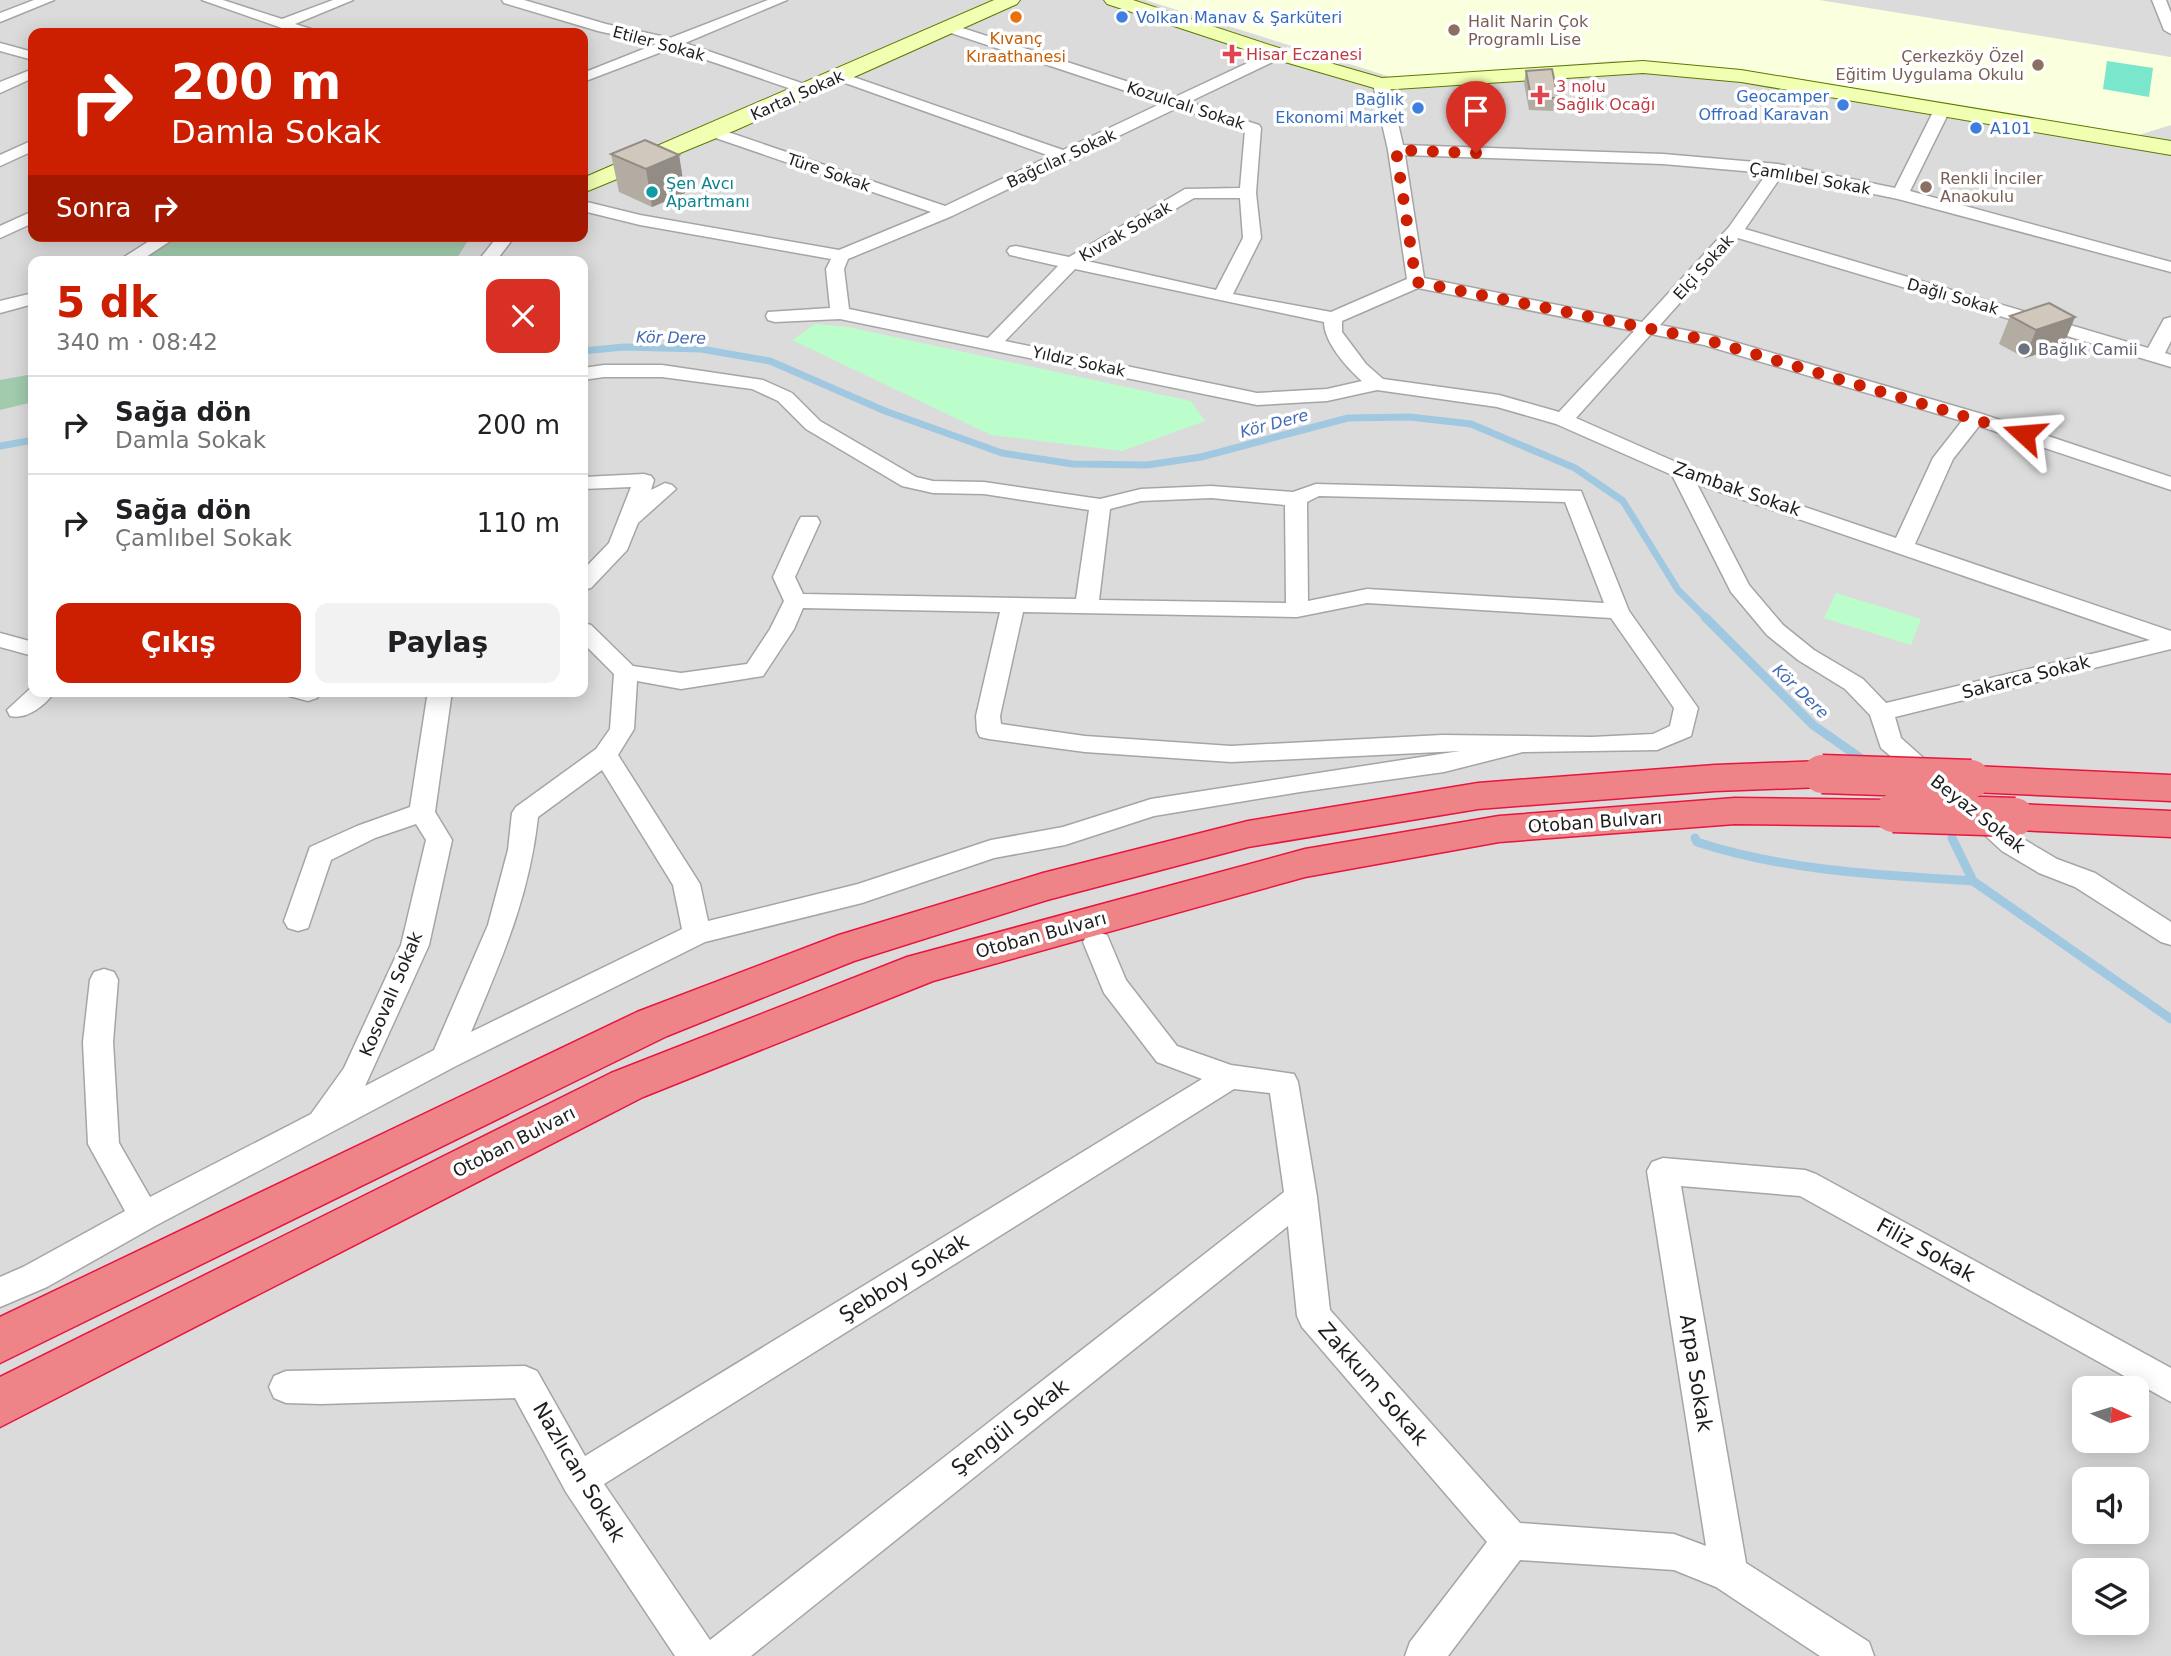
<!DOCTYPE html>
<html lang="tr">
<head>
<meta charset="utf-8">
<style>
  :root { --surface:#fff; --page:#f2f2f2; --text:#202124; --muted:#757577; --line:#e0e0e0; --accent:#cc1e00 }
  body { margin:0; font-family:"DejaVu Sans",sans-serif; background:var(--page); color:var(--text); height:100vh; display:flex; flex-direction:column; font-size:26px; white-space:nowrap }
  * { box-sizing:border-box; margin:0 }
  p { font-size:23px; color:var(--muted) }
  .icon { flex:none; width:38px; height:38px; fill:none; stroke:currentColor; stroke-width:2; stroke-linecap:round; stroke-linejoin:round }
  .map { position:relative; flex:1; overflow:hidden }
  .side { position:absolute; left:28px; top:256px; width:560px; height:441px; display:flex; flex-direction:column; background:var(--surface); border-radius:14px; box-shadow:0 4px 18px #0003 }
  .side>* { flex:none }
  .hud { position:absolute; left:28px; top:28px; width:560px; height:214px; border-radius:14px; box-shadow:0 4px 18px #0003; background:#cc1e00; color:#fff; overflow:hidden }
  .needle { width:46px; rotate:94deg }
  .buttons { position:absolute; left:2072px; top:1376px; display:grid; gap:14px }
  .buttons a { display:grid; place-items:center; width:77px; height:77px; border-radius:14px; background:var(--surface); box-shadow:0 4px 18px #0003; font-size:35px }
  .pin { position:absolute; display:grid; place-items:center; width:60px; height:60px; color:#fff; margin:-72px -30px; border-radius:50% 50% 50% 0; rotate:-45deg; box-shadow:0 0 7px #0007 }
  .pin .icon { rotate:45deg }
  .me { position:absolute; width:77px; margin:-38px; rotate:289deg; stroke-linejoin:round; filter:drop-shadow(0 0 5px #0008) }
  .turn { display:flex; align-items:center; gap:24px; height:147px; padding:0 28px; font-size:32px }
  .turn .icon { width:91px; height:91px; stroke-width:2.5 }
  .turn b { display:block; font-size:49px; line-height:60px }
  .then { display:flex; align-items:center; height:66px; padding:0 28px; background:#0003; gap:14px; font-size:26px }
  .round { display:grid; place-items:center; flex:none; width:74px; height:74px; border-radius:14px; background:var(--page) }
  .summary { display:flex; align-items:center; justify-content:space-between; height:119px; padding:0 28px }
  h1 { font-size:42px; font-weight:700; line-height:52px; color:var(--accent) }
  .primary-button { display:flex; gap:14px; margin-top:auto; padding:14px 28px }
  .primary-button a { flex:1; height:80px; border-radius:14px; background:var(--accent); color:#fff; font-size:28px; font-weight:700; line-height:80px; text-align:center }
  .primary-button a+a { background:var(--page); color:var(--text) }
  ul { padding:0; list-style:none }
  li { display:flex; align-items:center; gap:21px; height:98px; padding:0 28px; border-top:2px solid var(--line) }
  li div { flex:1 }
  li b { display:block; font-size:26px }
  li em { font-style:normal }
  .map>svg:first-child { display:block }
  .residential { fill:#dcdbdb; fill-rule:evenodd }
  .education { fill:#faffdd }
  .cemetery { fill:#a2cbae }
  .park { fill:#bcfecb }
  .pitch { fill:#7ae6cc }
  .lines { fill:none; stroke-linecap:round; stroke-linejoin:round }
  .stream-far1 { stroke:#a0c9e1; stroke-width:7 }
  .stream { stroke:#a0c9e1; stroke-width:9 }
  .street-casing { stroke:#a5a5a5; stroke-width:3 }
  .secondary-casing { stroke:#5b7a00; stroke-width:2 }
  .highway-casing { stroke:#e9153f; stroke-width:3 }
  .street { fill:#fff; fill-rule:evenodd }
  .secondary { fill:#f0ffb2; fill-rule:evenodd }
  .highway { fill:#ee8488; fill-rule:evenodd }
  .highway-bridge-casing { stroke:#e9153f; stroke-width:41; stroke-linecap:butt }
  .highway-bridge { stroke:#ee8488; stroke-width:38 }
  .wall { fill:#b3aca2 }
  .shaded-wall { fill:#928c84 }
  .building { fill:#d0c8bc; stroke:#928c84; stroke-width:2 }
  .route { stroke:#cc1e00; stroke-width:12; stroke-dasharray:0 21.6 }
  .food-dot { fill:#e8710a; stroke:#fff; stroke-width:2.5 }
  .shop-dot { fill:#3f7fe0; stroke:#fff; stroke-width:2.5 }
  .education-dot { fill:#8d6e63; stroke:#fff; stroke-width:2.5 }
  .health-dot { fill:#e0444e; stroke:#fff; stroke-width:2.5 }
  .culture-dot { fill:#0f9aa8; stroke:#fff; stroke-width:2.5 }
  .worship-dot { fill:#6b7280; stroke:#fff; stroke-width:2.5 }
  .labels { text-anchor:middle; stroke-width:7; stroke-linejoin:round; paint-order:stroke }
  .far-shop-label { font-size:16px; fill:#366cbe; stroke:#fff; text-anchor:start }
  .far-education-label { font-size:16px; fill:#785e54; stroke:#fff; text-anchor:start }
  .far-food-label { font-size:16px; fill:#c56008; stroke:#fff }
  .far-street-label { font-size:16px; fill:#1e1e1e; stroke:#fff }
  .far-health-label { font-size:16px; fill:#be3a42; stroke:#fff; text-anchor:start }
  .far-culture-label { font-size:16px; fill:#0d838f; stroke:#fff; text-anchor:start }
  .far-water-label { font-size:16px; font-style:italic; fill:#426bb6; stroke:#fff }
  .far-worship-label { font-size:16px; fill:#5b616d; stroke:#fff; text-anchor:start }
  .street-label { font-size:18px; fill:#1e1e1e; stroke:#fff }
  .near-street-label { font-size:21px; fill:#1e1e1e; stroke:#fff }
</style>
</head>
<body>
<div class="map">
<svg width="2171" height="1656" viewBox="0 0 2171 1656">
  <rect width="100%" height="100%" fill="#f0ede3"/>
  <path class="residential" d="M0,0H2171V1656H0ZM33,33H583V236H33ZM33,261H583V691H33ZM2084,1388H2137V1440H2084ZM2084,1479H2137V1531H2084ZM2084,1570H2137V1622H2084Z"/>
  <path class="education" d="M1145,0H1819L2171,57V125L2139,135L1745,70L1659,62L1615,61L1394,78Z"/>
  <path class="cemetery" d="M181,236H471L455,261H138Z
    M33,374V402L0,410V380Z"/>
  <path class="park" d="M815,324L848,327L1191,401L1205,421L1122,451L991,435L792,340Z
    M1836,593L1921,619L1911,645L1824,618Z"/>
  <path class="pitch" d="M2107,61L2153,68L2149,97L2103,89Z"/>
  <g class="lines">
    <path class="stream-far1" d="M583,351L624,347L701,349L770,361L885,411L1002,453L1073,464L1147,465L1201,457L1348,418L1410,417L1471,424L1575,468L1623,501L1678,590L1707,619
      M0,446L33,440"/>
    <path class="stream" d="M1705,617L1813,725L1859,757
      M1695,838L1697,842C1785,871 1881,875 1973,881
      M1952,838L1973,881L2171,1019"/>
    <defs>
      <path id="street" d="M34,0H54L0,22V13Z
        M202,0H223L282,19L333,0H353L295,24L314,30L316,33H296Z
        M502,0H524L606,24L670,38L768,0H787L685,43L813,87L816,90L813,93H803L672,48L583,82V73L656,44L598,31L504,3Z
        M2152,0H2166L2171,13V34L2164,30Z
        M950,24L1175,97L1273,51H1283L1285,54L1283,57L1189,102L1259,125L1261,128L1256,193L1261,238L1233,294L1331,312L1407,279L1388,150L1373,84L1376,81H1386L1389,84L1403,145L1663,154L1778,164L1895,188L1934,110L1937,107H1947L1950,110L1910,191L2171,262V272L1898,199L1782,175L1745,229L2148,348L2164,319L2171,317V341L2165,353L2171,355V367L1738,238L1660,325L1714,336L1982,414L2171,477V490L1979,426L1953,459L1915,544L2171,631V649L1895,717L1901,738L1948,780L1944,786L1935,789L1926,786L1881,748L1870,715L1845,689L1798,660L1767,635L1731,592L1672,475L1556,424L1497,407L1377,390L1327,401L1257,405L840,319L775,322L768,320L766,316L768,312L830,308L826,269L831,259L640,225L583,211V201L640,215L839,250L931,212L707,135L705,132L707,129H719L945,206L1050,156L834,79L832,76L839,72L1063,150L1162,103L945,31L943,28ZM1177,108L1245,130L1240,188L1185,189L1069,257L1016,246L1010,247L1007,251L1010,255L1058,266L988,338L849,309L844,269L848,259L952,216ZM1405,155L1663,164L1767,173L1729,227L1642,322L1424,278ZM1194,198H1240L1243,238L1216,290L1087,261ZM1075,269L1324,322C1324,342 1347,368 1362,381L1327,389L1257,393L1005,341ZM1418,288L1634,331L1559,412L1499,395L1383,379L1366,364L1342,332V321ZM1651,334L1704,345L1962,421L1933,458L1896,538L1687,467L1576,418ZM1697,484L2150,640L1886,703L1863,679L1814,650L1783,625L1749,585Z
        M0,43L33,52V60L0,51Z
        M33,69V78L0,93V82Z
        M33,140V151L0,166V155Z
        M33,211V223L0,238V226Z
        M157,236H178L140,261H118Z
        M498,236H515L496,261H478Z
        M33,293V304L0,313V301Z
        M604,365H662L763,380L792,393L820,421L916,477L933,481L984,482L1100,499L1141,489L1211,486L1293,492L1316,484L1581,491L1629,611L1698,708L1691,736L1657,750L1523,752L1444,772L1300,792L1154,816L1065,845L994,858L862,903L705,942L456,1066L155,1226L47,1287L0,1307V1277L23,1267L125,1211L88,1144L83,1042L90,980L94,972L104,969L114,972L118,980L113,1042L119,1143L150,1197L311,1114L344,1068L401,945L426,840L416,824L375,838L331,860L308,928L298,931L288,928L284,921L310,847L357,826L410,807L428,691H452L435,812L452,840L429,945L365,1086L434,1050L488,925L508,850L512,813L516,807L596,749L610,729L614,674L583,643V623L591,625L633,666L681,673L747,664L770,629L784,601L773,577L798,522L801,517H817L820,522L795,577L803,594L1076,599L1089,510L984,494L933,493L902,486L806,429L778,401L752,389L662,377H604L583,380V368ZM1319,496L1565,502L1604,603L1367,589L1308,601L1307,502ZM1211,498L1285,505L1286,603L1099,600L1110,509L1141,501ZM1367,603L1611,618L1674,708L1670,726L1653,734L1592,737L1442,735L1231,746L1085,736L1001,724L1000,716L1023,612L1297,617ZM803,608L1000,612L976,716L977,731L980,737L989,739L1085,752L1231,762L1460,751L1151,799L1063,827L991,840L858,884L708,921L700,884L618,755L634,729L637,681L681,689L763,676L794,629ZM602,770L673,885L682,929L471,1032C502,958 529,898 538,817Z
        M644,474L651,476L654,480L651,490L665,483L672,485L676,489L638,523L627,550L591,588L583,590V570L609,543L631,487L583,489V477Z
        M0,633L33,642V656L0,647Z
        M33,686V691H55C46,705 27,720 10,716L7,710Z
        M286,691H319L320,693L317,698L308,701L289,696Z
        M1975,805L1984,808L2020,837L2057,859L2095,873L2171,922V945L2161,942L2075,887L2039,873L2002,851L1962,814L1966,808Z
        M1097,932L1107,935L1126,980L1177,1046L1231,1065L1294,1074L1298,1082L1317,1197L1330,1310L1520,1523L1674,1534L1706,1546L1647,1171L1652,1162L1663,1158L1805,1170L1816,1174L2171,1368V1402L1800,1196L1681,1186L1746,1563L1869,1642L1874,1656H1820L1716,1587L1674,1570L1520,1560L1448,1656H1405L1410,1642L1487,1542L1302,1327L1297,1316L1288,1226L751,1656H675L566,1492L515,1398L321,1404L286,1403L274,1398L269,1387L274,1376L286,1371L525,1366L537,1371L585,1456L1202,1079L1157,1062L1104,993L1083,942L1087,935ZM1234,1089L1270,1093L1284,1192L710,1640L604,1484Z"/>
      <path id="secondary" d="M994,0H1020L1017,4L736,130L583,193V178Z
        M1104,0H1133L1285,50L1382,78L1643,61L1741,70L2171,141V155L1741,82L1643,73L1381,90L1271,58L1107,4Z"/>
      <path id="highway" d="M1822,761L1835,765L1841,774L1835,783L1822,787L1715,791L1478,809L1248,847L1047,900L854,961L667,1036L0,1363V1317L637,1012L839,935L1043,873L1248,821L1478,783L1715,765Z
        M1971,766L2171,775V801L1971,792L1958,788L1952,779L1958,770Z
        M1735,798L1893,800L1906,804L1912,813L1906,822L1893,826L1735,824L1499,842L1305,877L933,981L643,1097L0,1427V1377L611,1073L907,957L1305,849L1499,816Z
        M2015,804L2171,811V837L2015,830L2001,826L1996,817L2001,808Z"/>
    </defs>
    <use href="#street" class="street-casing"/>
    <use href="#secondary" class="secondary-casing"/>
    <use href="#highway" class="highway-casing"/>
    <use href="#street" class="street"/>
    <use href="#secondary" class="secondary"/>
    <use href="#highway" class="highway"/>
    <defs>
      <path id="highway-bridge" d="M1822,774L1971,779
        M1893,813L2015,817"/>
    </defs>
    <use href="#highway-bridge" class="highway-bridge-casing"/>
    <use href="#highway-bridge" class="highway-bridge"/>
  </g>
  <path class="wall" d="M1526,71L1558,98L1556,111L1529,110L1524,83Z
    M611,154L679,155L685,193L652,207L619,192Z
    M2010,316L2075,317L2063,346L2025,358L1999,344Z"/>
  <path class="shaded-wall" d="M679,155L685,193L652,207L646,169Z
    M2075,317L2063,346L2025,358L2036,330Z"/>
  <path class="building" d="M1552,69L1558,98L1531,97L1526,71Z
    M645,140L679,155L646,169L611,154Z
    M2049,303L2075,317L2036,330L2010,316Z"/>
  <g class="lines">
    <path class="route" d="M1476,153L1396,150L1416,282L1707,340L2024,434"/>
  </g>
  <circle class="food-dot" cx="1016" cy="17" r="7"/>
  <g class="shop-dot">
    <circle cx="1122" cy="17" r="7"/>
    <circle cx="1843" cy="105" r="7"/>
    <circle cx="1418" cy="108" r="7"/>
    <circle cx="1976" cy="128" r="7"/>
  </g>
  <g class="education-dot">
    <circle cx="1454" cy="30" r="7"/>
    <circle cx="2038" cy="65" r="7"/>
    <circle cx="1926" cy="187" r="7"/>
  </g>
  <g class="health-dot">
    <path d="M1228.5 43.5h7v7h7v7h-7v7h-7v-7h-7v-7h7z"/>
    <path d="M1536.5 84.5h7v7h7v7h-7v7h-7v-7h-7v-7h7z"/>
  </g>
  <circle class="culture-dot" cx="652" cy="192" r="7"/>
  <circle class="worship-dot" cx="2024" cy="349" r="7"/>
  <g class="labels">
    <g class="far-shop-label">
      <text x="1136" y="23">Volkan Manav &amp; Şarküteri</text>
      <text x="1829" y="102" text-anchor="end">Geocamper<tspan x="1829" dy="18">Offroad Karavan</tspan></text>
      <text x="1404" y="105" text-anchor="end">Bağlık<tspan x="1404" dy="18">Ekonomi Market</tspan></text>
      <text x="1990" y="134">A101</text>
    </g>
    <g class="far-education-label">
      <text x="1468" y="27">Halit Narin Çok<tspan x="1468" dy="18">Programlı Lise</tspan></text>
      <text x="2024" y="62" text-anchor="end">Çerkezköy Özel<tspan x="2024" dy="18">Eğitim Uygulama Okulu</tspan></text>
      <text x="1940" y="184">Renkli İnciler<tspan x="1940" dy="18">Anaokulu</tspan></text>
    </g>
    <g class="far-food-label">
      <text x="1016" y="44">Kıvanç<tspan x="1016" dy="18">Kıraathanesi</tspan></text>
    </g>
    <g class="far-street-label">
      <text transform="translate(659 43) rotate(15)" y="6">Etiler Sokak</text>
      <text transform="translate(797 95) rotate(-24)" y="6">Kartal Sokak</text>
      <text transform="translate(1186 105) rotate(18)" y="6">Kozulcalı Sokak</text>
      <text transform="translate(1061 158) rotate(-25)" y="6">Bağcılar Sokak</text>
      <text transform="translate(829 172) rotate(19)" y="6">Türe Sokak</text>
      <text transform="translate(1810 178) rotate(10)" y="6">Çamlıbel Sokak</text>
      <text transform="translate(1125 231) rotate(-30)" y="6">Kıvrak Sokak</text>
      <text transform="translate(1703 267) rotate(-48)" y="6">Elçi Sokak</text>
      <text transform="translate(1953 296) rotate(16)" y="6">Dağlı Sokak</text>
      <text transform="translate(1079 361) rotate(12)" y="6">Yıldız Sokak</text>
    </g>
    <g class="far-health-label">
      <text x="1246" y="60">Hisar Eczanesi</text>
      <text x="1556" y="92">3 nolu<tspan x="1556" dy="18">Sağlık Ocağı</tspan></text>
    </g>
    <g class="far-culture-label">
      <text x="666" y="189">Şen Avcı<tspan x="666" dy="18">Apartmanı</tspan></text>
    </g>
    <g class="far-water-label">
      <text transform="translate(671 337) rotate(1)" y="6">Kör Dere</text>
      <text transform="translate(1274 423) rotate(-15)" y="6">Kör Dere</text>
      <text transform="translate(1801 691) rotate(44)" y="6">Kör Dere</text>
    </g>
    <g class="far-worship-label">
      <text x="2038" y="355">Bağlık Camii</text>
    </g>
    <g class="street-label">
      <text transform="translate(1737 489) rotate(19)" y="6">Zambak Sokak</text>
      <text transform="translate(2026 677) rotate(-14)" y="6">Sakarca Sokak</text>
      <text transform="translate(1978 814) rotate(38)" y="6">Beyaz Sokak</text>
      <text transform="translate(1595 822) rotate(-4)" y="6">Otoban Bulvarı</text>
      <text transform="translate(1041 935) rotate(-15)" y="6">Otoban Bulvarı</text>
      <text transform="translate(391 994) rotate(-67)" y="6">Kosovalı Sokak</text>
      <text transform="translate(514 1142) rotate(-27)" y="6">Otoban Bulvarı</text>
    </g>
    <g class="near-street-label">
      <text transform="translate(1926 1250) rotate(29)" y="7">Filiz Sokak</text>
      <text transform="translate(904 1278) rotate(-32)" y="7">Şebboy Sokak</text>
      <text transform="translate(1696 1373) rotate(81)" y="7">Arpa Sokak</text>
      <text transform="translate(1373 1384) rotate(49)" y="7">Zakkum Sokak</text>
      <text transform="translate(1010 1427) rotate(-38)" y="7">Şengül Sokak</text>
      <text transform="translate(579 1472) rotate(59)" y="7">Nazlıcan Sokak</text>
    </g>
  </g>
</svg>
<div class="buttons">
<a><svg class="needle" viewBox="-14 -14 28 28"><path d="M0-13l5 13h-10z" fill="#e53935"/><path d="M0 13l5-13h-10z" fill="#757577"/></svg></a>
<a><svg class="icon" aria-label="sound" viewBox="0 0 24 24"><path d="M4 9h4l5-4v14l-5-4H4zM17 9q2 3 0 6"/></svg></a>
<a><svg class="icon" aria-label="layers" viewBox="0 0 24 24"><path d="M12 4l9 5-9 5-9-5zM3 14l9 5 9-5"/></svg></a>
</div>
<div class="pin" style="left:1476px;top:153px;background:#d93025"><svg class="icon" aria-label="arrive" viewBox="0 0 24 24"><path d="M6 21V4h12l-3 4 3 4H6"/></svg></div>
<svg class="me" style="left:2024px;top:434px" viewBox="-20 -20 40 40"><path d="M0-17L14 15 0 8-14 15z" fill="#cc1e00" stroke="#fff" stroke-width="4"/></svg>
<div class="hud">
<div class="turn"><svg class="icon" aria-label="right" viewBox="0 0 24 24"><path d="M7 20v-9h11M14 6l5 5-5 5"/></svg><div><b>200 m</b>Damla Sokak</div></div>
<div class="then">Sonra<svg class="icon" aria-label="right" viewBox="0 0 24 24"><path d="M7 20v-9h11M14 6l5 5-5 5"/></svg></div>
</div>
<section class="side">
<div class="summary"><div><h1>5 dk</h1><p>340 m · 08:42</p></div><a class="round" style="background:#d93025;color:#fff"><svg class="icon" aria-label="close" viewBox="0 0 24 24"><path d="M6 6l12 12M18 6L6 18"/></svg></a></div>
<ul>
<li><svg class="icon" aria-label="right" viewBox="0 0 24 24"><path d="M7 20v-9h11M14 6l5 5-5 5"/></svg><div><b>Sağa dön</b><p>Damla Sokak</p></div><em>200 m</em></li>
<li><svg class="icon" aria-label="right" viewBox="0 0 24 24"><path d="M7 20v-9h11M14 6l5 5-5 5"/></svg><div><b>Sağa dön</b><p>Çamlıbel Sokak</p></div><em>110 m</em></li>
</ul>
<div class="primary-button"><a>Çıkış</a><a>Paylaş</a></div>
</section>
</div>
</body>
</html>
